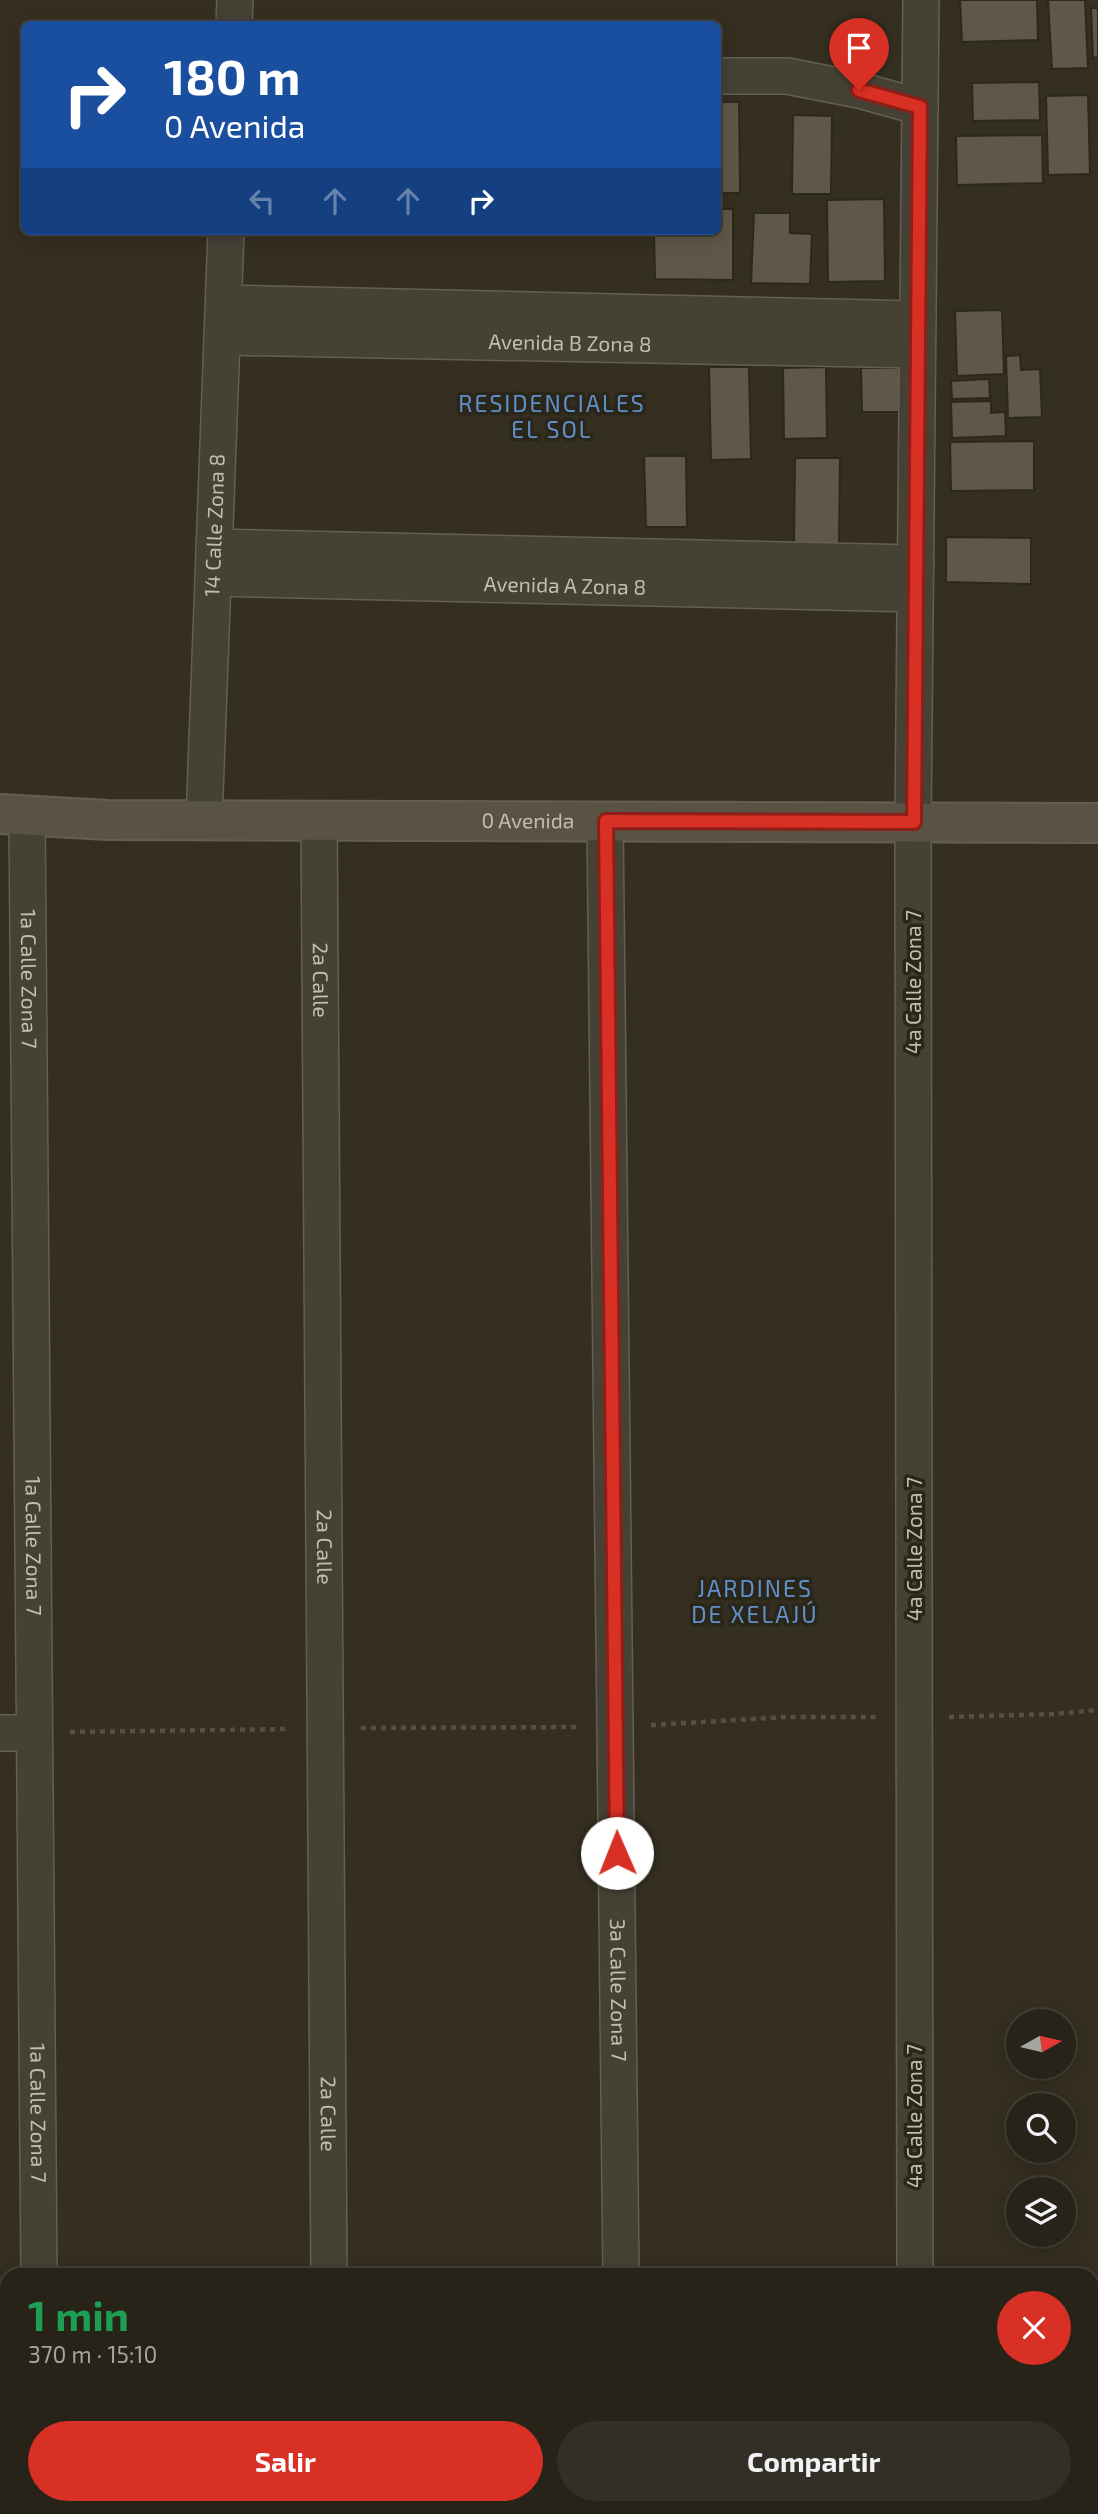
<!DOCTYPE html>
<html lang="es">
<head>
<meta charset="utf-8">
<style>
  :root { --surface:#282319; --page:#342f26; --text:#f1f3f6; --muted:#a5a4a2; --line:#444038; --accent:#d93025 }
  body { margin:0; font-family:"Exo 2",sans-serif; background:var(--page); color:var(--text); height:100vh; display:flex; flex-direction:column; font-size:26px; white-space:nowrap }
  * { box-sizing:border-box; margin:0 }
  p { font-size:23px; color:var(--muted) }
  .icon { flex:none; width:38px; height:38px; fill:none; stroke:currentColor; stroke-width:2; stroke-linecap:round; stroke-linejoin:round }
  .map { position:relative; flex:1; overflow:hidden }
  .sheet { position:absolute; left:0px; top:2268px; width:1099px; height:247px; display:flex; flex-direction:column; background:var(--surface); border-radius:21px 21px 0 0; box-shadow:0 4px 18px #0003,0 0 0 2px var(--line) }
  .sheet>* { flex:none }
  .guide { position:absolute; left:21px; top:21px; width:700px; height:214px; border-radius:10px; box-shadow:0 4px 18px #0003,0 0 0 2px var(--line); background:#1a4fa0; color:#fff; overflow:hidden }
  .needle { width:46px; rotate:82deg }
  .buttons { position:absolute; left:1006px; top:2009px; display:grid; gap:14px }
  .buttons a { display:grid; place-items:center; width:70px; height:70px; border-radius:50%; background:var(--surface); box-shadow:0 4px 18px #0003,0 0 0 2px var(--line); font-size:35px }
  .pin { position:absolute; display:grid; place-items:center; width:60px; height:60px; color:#fff; margin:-72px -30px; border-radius:50% 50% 50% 0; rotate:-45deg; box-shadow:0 0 7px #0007 }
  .pin .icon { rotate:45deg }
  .me { position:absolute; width:77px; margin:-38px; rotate:359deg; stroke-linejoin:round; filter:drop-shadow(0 0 5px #0008) }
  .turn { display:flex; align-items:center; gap:24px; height:147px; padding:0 28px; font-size:32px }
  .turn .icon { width:91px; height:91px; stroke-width:2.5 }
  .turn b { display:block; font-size:49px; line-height:60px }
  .lanes { display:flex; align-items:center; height:66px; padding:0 28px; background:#0003; justify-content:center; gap:35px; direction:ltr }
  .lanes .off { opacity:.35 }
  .round { display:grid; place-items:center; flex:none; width:74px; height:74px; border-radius:37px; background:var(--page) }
  .head { display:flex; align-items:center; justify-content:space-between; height:119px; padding:0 28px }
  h1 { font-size:42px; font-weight:700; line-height:52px; color:#1e9e55 }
  .button { display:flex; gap:14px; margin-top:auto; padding:14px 28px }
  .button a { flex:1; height:80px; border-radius:42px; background:var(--accent); color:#fff; font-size:28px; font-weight:700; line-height:80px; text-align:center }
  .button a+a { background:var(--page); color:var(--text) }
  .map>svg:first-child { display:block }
  .building { fill:#5f5848; stroke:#2c281c; stroke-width:2 }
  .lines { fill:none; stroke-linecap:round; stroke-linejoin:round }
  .street-casing { stroke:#645f52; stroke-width:38 }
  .secondary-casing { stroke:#645f52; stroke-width:42 }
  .path { stroke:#5b4c48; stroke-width:4.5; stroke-dasharray:5 5; stroke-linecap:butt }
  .street { stroke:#464135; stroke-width:35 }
  .secondary { stroke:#595343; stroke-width:38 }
  .route-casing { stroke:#8d1f18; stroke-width:18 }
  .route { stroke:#d93025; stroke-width:12 }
  .labels { text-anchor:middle; stroke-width:7; stroke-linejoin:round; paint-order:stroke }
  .street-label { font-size:21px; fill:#c3bdaf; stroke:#2a261a }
  .neighbourhood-label { font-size:23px; letter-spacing:2px; fill:#6290ca; stroke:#2a261a }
</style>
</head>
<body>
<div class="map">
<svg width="1098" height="2514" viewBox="0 0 1098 2514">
  <rect width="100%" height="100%" fill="#352f21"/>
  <path class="building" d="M960,0H1037L1038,40L962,42Z
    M1048,0H1085L1088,68L1052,69Z
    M1091,8H1098V57L1093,58Z
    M1039,82L1040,120L973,121L972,83Z
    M1088,95L1090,174L1048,175L1046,96Z
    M718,102H739L740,193H718Z
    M793,115L832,116L831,194H792Z
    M1042,135L1043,183L957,185L956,136Z
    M884,199L885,281L828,282L827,200Z
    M718,209H733V280L655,279L654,231H718Z
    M754,213H790V233L812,234L810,284L751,283Z
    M1002,310L1004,374L957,376L955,311Z
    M1020,355L1021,370L1040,369L1042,417L1008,418L1006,356Z
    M709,367H749L751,459L711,460Z
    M826,367L827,438L784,439L783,368Z
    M861,368H905L906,412H862Z
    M989,379L990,398L952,399L951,381Z
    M991,401V413L1005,412L1006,436L952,438L951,402Z
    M1034,441V490L951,491L950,442Z
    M644,456H686L687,527H646Z
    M795,458H840L839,544L794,543Z
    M946,537L1031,538V584L946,582Z
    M1092,2308H1098V2341H1092Z
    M1092,2491H1098V2514H1080V2508H1092Z
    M956,2508H992V2514H956Z
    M999,2508H1033V2514H999Z
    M1042,2508H1074V2514H1042Z"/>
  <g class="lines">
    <defs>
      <g id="street">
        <path d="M234,24L235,0"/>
        <path d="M718,76H787L859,90L920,107"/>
        <path d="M224,303L918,319"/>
        <path id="s1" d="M222,337L917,350"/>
        <path d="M214,547L916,563"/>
        <path id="s2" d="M213,578L915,594"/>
        <path id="s3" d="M27,816L39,2275"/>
        <path id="s4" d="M204,821L226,231"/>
        <path id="s5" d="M319,821L329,2275"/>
        <path id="s6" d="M605,821L621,2275"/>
        <path d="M0,1733H34"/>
        <path d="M915,2275L913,822L921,0"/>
        <path d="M1092,2443H1098"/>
        <path d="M0,2454H7"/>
      </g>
      <g id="secondary">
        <path id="s7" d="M0,814L108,820L1098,823"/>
      </g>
    </defs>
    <use href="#street" class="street-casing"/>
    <use href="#secondary" class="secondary-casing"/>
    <path class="path" d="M949,1717L1054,1714L1098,1710
      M651,1725L787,1717H877
      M361,1728L580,1727
      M70,1732L289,1729"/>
    <use href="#street" class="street"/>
    <use href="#secondary" class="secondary"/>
  </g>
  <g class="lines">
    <defs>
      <path id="route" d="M617,1853L606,821L914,822L920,107L859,90"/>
    </defs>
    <use href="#route" class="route-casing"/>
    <use href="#route" class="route"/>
  </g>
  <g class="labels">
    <g class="street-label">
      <text dy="7" stroke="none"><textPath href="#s1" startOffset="348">Avenida B Zona 8</textPath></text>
      <text dy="7" stroke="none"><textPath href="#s4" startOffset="296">14 Calle Zona 8</textPath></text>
      <text dy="7" stroke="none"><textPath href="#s2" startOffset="352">Avenida A Zona 8</textPath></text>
      <text dy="7" stroke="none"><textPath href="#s7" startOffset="528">0 Avenida</textPath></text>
      <text dy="7" stroke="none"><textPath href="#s3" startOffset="163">1a Calle Zona 7</textPath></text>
      <text dy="7" stroke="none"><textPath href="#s5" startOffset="159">2a Calle</textPath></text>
      <text transform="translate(914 982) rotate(-90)" y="7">4a Calle Zona 7</text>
      <text dy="7" stroke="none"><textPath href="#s3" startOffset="730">1a Calle Zona 7</textPath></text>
      <text dy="7" stroke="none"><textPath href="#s5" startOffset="726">2a Calle</textPath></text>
      <text transform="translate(915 1549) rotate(-90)" y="7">4a Calle Zona 7</text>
      <text dy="7" stroke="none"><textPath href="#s6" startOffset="1169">3a Calle Zona 7</textPath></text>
      <text dy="7" stroke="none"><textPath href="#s3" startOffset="1297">1a Calle Zona 7</textPath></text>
      <text dy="7" stroke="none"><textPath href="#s5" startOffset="1293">2a Calle</textPath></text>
      <text transform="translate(915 2116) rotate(-90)" y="7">4a Calle Zona 7</text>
    </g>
    <g class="neighbourhood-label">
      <text x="552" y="412">RESIDENCIALES<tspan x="552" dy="26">EL SOL</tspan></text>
      <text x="755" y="1597">JARDINES<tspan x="755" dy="26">DE XELAJÚ</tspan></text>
    </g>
  </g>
</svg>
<div class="buttons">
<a><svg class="needle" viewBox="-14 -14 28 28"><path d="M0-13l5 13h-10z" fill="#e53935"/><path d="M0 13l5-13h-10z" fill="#a5a4a2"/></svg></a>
<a><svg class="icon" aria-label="search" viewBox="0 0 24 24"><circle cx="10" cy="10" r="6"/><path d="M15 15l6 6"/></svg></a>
<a><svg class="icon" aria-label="layers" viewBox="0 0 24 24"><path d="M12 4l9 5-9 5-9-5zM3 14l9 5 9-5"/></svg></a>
</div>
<div class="pin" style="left:859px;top:90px;background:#d93025"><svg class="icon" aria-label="arrive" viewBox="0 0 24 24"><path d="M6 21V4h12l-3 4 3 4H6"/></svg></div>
<svg class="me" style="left:617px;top:1853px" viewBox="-20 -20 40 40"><circle r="19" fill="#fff"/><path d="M0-13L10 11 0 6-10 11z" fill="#d93025"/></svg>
<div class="guide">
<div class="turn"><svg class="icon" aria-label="right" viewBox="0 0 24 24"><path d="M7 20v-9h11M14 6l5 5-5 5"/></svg><div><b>180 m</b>0 Avenida</div></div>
<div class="lanes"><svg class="icon off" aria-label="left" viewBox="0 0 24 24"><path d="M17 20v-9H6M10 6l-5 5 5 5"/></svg><svg class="icon off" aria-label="ahead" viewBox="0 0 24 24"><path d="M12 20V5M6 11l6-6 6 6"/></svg><svg class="icon off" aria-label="ahead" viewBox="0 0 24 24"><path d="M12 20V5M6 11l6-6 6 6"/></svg><svg class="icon" aria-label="right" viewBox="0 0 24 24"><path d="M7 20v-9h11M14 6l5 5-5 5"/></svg></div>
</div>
<section class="sheet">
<div class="head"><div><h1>1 min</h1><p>370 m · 15:10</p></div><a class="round" style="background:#d93025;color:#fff"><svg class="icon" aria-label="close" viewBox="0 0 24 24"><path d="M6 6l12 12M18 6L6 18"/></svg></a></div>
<div class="button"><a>Salir</a><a>Compartir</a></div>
</section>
</div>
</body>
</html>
